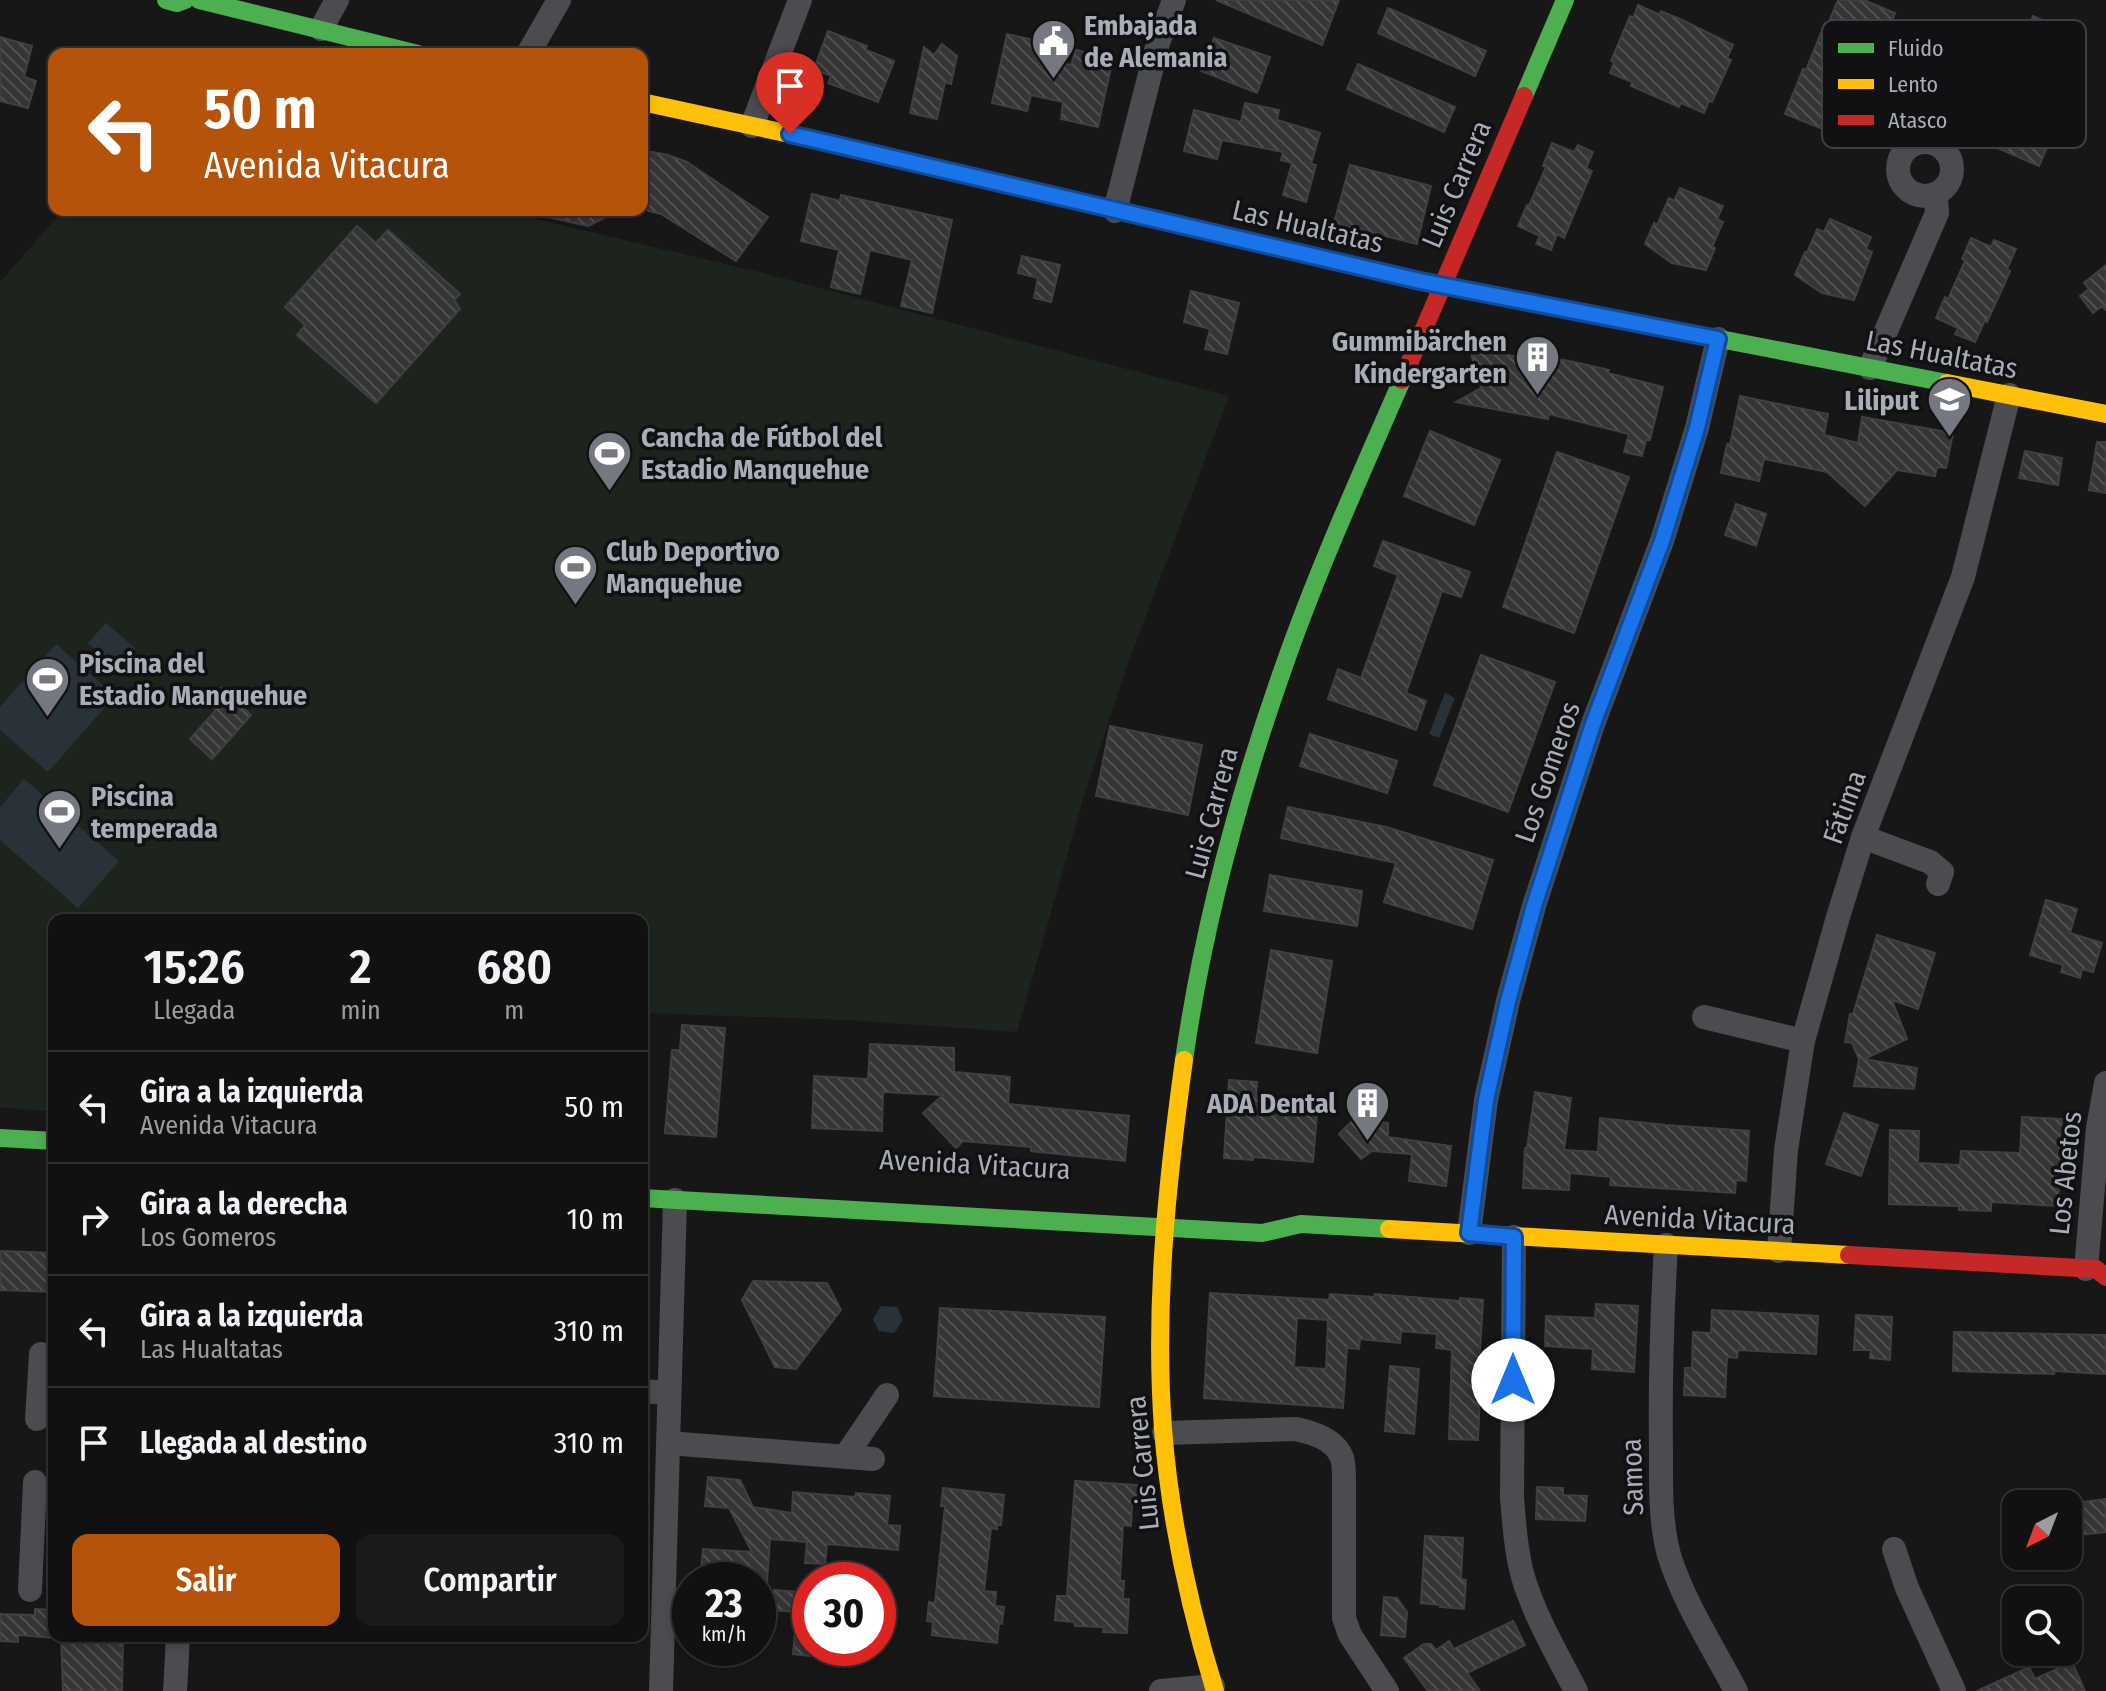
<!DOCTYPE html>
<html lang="es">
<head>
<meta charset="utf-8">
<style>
  :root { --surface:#111; --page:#1a1a1a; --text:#f1f3f6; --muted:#9c9d9f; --line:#303131; --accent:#b45309 }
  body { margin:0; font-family:"Fira Sans Condensed",sans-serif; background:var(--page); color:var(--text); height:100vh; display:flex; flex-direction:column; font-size:30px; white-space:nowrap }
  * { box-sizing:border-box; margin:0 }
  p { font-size:26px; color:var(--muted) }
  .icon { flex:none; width:44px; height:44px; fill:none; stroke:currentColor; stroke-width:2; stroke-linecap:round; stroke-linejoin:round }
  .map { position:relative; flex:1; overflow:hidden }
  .panel { position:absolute; left:48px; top:914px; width:600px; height:728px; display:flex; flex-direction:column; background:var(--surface); border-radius:16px; box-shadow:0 4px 12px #0003,0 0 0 2px var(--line) }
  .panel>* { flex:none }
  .guide { position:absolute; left:48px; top:48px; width:600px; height:168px; border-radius:16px; box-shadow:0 4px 12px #0003,0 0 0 2px var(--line); background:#b45309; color:#fff; overflow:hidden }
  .needle { width:52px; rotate:222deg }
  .tools { position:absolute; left:2002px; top:1490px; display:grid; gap:16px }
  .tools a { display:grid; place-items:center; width:80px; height:80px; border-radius:16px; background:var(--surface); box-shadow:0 4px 12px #0003,0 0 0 2px var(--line); font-size:40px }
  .speed { position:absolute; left:672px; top:1562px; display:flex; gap:16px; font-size:40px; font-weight:700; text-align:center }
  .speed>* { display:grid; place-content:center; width:104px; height:104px; border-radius:50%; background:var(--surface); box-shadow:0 4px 12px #0003,0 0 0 2px var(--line); line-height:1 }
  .speed small { font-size:20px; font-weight:400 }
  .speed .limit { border:12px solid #d22; background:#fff; color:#111 }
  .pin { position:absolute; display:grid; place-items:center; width:68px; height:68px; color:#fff; margin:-82px -34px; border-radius:50% 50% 50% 0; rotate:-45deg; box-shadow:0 0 8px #0007 }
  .pin .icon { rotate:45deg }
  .me { position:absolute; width:88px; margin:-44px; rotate:0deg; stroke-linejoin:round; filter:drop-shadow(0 0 6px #0008) }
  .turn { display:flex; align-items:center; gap:28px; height:168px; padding:0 24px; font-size:36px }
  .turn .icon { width:104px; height:104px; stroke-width:2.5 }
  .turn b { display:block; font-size:56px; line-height:68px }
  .eta { display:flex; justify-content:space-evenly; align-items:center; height:136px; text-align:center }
  .eta b { font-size:48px; font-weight:600; line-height:56px }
  .action { display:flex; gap:16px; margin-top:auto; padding:16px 24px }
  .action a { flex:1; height:92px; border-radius:16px; background:var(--accent); color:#fff; font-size:32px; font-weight:600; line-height:92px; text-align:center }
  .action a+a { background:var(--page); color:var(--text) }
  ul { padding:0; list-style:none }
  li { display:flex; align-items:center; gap:24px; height:112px; padding:0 24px; border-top:2px solid var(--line) }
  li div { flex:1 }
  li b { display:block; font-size:30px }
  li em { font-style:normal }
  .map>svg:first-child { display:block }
  .grass { fill:#1d241e }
  .water { fill:#2a3239 }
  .building { fill:url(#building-back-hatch); stroke:#3f4043; stroke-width:2; fill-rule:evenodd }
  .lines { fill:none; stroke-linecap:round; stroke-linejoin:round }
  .street { stroke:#4b4c50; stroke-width:24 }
  .fast { stroke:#4caf50; stroke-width:18 }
  .slow { stroke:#ffc107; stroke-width:18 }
  .jam { stroke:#c62828; stroke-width:18 }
  .route-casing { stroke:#114b97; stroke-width:20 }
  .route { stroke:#1a73e8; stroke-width:14 }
  .labels { text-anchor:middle; stroke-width:7; stroke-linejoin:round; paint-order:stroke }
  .poi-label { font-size:28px; font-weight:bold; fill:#a8adb8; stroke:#111113; text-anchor:start }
  .street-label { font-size:28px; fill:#a8adb8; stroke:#111113 }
  .key { fill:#111113; stroke:#3e4045; stroke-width:2 }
  .key-label { font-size:22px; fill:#a8adb8 }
</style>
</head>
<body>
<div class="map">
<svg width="2106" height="1691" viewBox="0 0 2106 1691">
  <defs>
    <pattern id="building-back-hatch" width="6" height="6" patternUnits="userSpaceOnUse" patternTransform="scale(2)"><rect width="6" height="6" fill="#353536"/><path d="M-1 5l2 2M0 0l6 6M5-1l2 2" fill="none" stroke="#4f5051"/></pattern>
  </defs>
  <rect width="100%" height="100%" fill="#171717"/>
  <path class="grass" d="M63,210H499L767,274L1229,396L1127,666L1083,799L1017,1032L848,1020L642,1013V920H54V1112L0,1107V282Z"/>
  <path class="water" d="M106,623L136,649L118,670L88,643Z
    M56,644L115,696L48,772L0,730V707Z
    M1445,693L1455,698L1439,738L1429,734Z
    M24,779L119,861L78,908L0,840V807Z
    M881,1306L897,1307L903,1320L894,1333L879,1331L873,1319Z"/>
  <path class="building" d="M1216,0H1339L1322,45Z
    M1838,0H1864L1895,13L1877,58L1866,54L1852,87L1857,89L1838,135L1785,114L1803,69L1806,70L1825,23L1828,24Z
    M1638,5L1660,15L1661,11L1680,19L1733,45L1727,58L1731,60L1712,102L1709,101L1704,113L1681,103L1679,107L1631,86L1632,82L1610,73L1614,62L1611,61L1630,16L1633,18Z
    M1388,8L1486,51L1475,76L1378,33Z
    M2033,16L2086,39L2072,72L2075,74L2055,120L2058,122L2039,166L1986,143L2006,97L2010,99L2024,66L2013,62Z
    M828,31L867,46L866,50L894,61L878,102L828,83L831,76L814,69Z
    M1007,34L1039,41L1038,57L1071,65L1076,50L1113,58L1098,127L1061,119L1063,102L1031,95L1027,111L992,103Z
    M0,37L32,46L24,77L36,81L28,108L0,101Z
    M1214,38L1270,57L1257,93L1201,71Z
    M942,44L957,56L951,84L945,82L937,119L910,113L924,47L934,55Z
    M1358,64L1455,107L1444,132L1347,89Z
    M1245,103L1279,110L1277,120L1320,133L1311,164L1316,165L1306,202L1283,195L1292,163L1281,160L1283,152L1222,140L1217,159L1184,151L1194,110L1241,122Z
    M1552,143L1574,152L1578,145L1593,152L1586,168L1592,171L1564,238L1557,234L1551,250L1536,244L1540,236L1518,226L1527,205L1529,206L1546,167L1543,166Z
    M642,150L668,155L687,162L768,217L736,261L661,214L642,209Z
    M1350,165L1431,186L1417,244L1334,223Z
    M1680,188L1723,206L1717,219L1723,222L1712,247L1715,248L1706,270L1672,263L1645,244L1654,223L1657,225L1669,198L1674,201Z
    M812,194L840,201L841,195L952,220L932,313L901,306L912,260L870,250L860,294L831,287L839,250L801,241Z
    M549,210H620L588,226L548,217Z
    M1830,219L1871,237L1866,249L1872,252L1854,300L1822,293L1795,275L1805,252L1807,253L1817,229L1824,232Z
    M357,226L376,243L388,230L460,294L454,300L460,309L376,403L297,335L305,325L285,307Z
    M1971,238L1991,247L1994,240L2016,249L2007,269L2010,271L2004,285L1987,322L1985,320L1975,342L1955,334L1958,328L1936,318L1945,297L1948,299L1965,261L1962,259Z
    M1022,256L1060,265L1051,302L1034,298L1038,278L1018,273Z
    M2106,265V310L2102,306L2093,313L2080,296L2089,289L2084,283Z
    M1191,291L1239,303L1227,354L1205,349L1210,329L1184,322Z
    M1467,340L1494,344L1496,353L1535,360L1536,355L1574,362L1609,370L1608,373L1663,387L1650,440H1646L1642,456L1624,452L1629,434L1549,414L1548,419L1456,402L1481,388Z
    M1740,396L1828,414L1824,435L1858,443L1862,417L1953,433L1946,468L1937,467L1935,476L1897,470L1865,506L1827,472L1764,459L1759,481L1721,473L1727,444L1730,445Z
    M1430,431L1500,460L1474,525L1404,496Z
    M2097,442H2106V493L2089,490Z
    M2025,451L2062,458L2058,485L2019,478Z
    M1557,452L1629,477L1574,633L1503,607Z
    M1736,504L1766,514L1756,546L1725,535Z
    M1383,541L1470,572L1461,597L1442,591L1406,693L1426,701L1416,730L1328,699L1338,669L1361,678L1398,575L1374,566Z
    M1481,655L1555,682L1508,812L1434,785Z
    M221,688L251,715L212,759L190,739L216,710L208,702Z
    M1110,726L1202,745L1188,815L1096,796Z
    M1310,734L1397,761L1387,793L1300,766Z
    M1288,807L1386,827L1493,860L1472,929L1384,902L1396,863L1281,838Z
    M1270,875L1362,891L1357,926L1264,911Z
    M2046,900L2077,909L2070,933L2102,943L2093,972L2082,969L2080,978L2061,972L2063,965L2030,955Z
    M1877,935L1935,953L1918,1009L1892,1000L1907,1039L1864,1059L1917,1068L1914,1089L1854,1086L1859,1059L1852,1043L1845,1042L1850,1014H1853Z
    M1271,950L1332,961L1317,1053L1256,1043Z
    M682,1025L725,1028L716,1137L665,1133L672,1050H680Z
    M870,1044L954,1048V1072L1010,1077L1008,1104L1129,1116L1125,1161L1031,1151V1147L963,1141L956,1148L923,1113L943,1095L883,1092L882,1131L812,1128L814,1076L868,1079Z
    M1229,1080L1257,1082L1256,1096L1318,1101L1313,1162L1253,1157V1160L1224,1158Z
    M1535,1092L1571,1098L1564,1150L1598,1152L1600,1118L1666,1125L1749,1131L1746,1181L1736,1180L1735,1193L1610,1185L1611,1177L1570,1173L1569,1190L1523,1188L1525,1148H1527Z
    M1844,1113L1878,1125L1861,1176L1826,1164Z
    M2022,1117L2062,1119L2058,1206L1991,1202V1211L1959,1210V1206L1889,1204L1890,1130L1919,1131L1918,1163L1960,1165L1961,1151L2020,1153Z
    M1354,1119L1388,1123V1137L1451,1146L1446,1186L1409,1181L1412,1154L1372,1151L1361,1159L1339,1134Z
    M0,1251L54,1253V1292L0,1290Z
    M753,1281L827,1283L841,1310L796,1369L775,1367L742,1300Z
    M1210,1293L1329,1300L1330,1294L1374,1297L1375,1294L1460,1301V1298L1483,1300L1479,1369H1481L1478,1440L1449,1439L1452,1350L1436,1348L1437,1334L1401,1331L1400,1343L1360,1339L1359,1349L1347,1348L1343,1408L1204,1398ZM1297,1318L1328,1320L1326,1369L1294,1367Z
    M1596,1304L1638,1306L1634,1372L1592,1369L1593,1349L1545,1346L1546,1316L1595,1318Z
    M940,1308L1105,1317L1099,1407L934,1396Z
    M1712,1310L1818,1316L1816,1354L1738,1350L1737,1358L1727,1357L1725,1397L1684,1395L1685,1368H1692L1693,1332L1711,1333Z
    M1856,1315L1892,1317L1890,1360L1870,1358L1871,1350H1854Z
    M1954,1332L2106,1335V1374L2053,1371L2054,1374L1953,1371Z
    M1390,1366L1419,1369L1414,1434L1385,1431Z
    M708,1477L740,1480L753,1507L792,1513L793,1492L855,1497L856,1493L890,1496L887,1525L900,1526L898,1550L827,1544L825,1564L805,1563L807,1542L770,1539L767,1582L766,1580H743V1574L701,1571L703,1549L752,1552L729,1508L705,1506Z
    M1075,1481L1137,1485L1136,1505H1132L1131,1526L1123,1525L1120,1581H1124L1123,1599H1129L1127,1633L1103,1632L1104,1627L1075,1626L1074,1622L1055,1620L1057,1596H1067Z
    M1537,1487L1563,1488V1495L1587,1496L1585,1521L1536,1519Z
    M943,1488L1004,1495L1001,1525H997V1529L991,1528L984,1591L996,1592L995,1606L1004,1607L1002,1624L999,1623L997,1643L932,1635L933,1622L927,1621L929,1602L935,1603L945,1506H941Z
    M2106,1499V1532L2079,1535L2075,1503Z
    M1425,1536L1463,1538L1461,1579L1466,1580L1464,1609L1440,1607L1441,1605L1421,1603Z
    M774,1590L810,1593V1656L793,1654L797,1612L772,1610Z
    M1384,1597L1397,1598L1407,1612L1405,1637L1381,1635Z
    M35,1609L54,1610V1638L18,1635V1642L0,1641V1614L35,1615Z
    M1513,1621L1525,1645L1467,1673L1480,1691H1428L1404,1658L1424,1644H1431L1436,1650L1449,1641L1454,1649Z
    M61,1636H123L122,1691H63Z
    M2072,1662L2085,1691H1977L2029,1667L2035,1679Z"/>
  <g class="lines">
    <path class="street" d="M321,29L337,0
      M528,54L559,0
      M752,126L800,0
      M1898 169a27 27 0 1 1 54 0a27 27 0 1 1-54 0Z
      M1115,211L1158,43L1174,0
      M1870,368L1937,213L1936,195
      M1863,837L1930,862L1942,872L1938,884
      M1704,1017L1803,1041
      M1469,1233L1486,1100L1508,1001L1534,906L1593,724L1662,541L1697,428L1718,339
      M1514,1237L1512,1497C1514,1523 1516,1551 1523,1577C1535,1617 1557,1654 1576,1691
      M1666,1245C1662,1314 1660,1383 1661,1452C1661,1486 1660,1522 1669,1555C1684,1603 1713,1647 1736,1691
      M1779,1251L1786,1150L1803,1041L1838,917L1863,837L1963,577L2009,395
      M2086,1269L2098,1128L2106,1083
      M642,1391L669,1393
      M37,1419L41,1354
      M1164,1433L1296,1429C1313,1433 1335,1439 1342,1458C1344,1464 1344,1473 1344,1479V1618L1350,1635L1387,1691
      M668,1443L873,1459
      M845,1457L887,1395
      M1894,1549L1907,1588L1954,1691
      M30,1590L35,1482
      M175,1691L178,1636
      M661,1691L675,1200
      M1161,1691L1213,1686"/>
    <path class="fast" d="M166,0L177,3L185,0
      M199,0L418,54
      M1524,96L1565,0
      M1249,241L1420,281L1947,383
      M1184,1060C1203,927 1239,793 1284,666C1318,569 1361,474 1402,380
      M0,1138L54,1141
      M642,1198L1262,1233L1301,1224L1389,1229"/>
    <path class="slow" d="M642,102L790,134L1249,241
      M1947,383L2106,414
      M1184,1060C1167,1182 1154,1306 1163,1429C1170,1518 1189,1606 1215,1691
      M1389,1229L1849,1255"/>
    <path class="jam" d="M1402,380L1524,96
      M1849,1255L2096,1269L2106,1277"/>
  </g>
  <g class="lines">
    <defs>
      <path id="route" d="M790,134L1420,281L1718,339L1697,428L1662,541L1593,724L1534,906L1508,1001L1486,1100L1469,1233L1514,1237L1513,1380"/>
    </defs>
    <use href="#route" class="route-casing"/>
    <use href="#route" class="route"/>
  </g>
  <defs>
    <symbol id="civic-pin" viewBox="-11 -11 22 30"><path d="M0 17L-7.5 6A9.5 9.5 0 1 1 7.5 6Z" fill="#757880" stroke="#111113"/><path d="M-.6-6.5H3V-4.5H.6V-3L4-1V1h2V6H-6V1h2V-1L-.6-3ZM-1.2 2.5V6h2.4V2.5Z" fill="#fff"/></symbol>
    <symbol id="building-pin" viewBox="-11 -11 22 30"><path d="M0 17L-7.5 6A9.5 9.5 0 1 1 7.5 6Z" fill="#757880" stroke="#111113"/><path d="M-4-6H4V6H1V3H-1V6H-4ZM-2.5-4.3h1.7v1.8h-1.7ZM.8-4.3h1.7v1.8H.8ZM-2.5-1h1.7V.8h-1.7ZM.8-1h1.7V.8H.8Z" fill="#fff"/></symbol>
    <symbol id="school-pin" viewBox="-11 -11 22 30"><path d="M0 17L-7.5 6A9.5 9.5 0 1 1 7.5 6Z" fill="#757880" stroke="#111113"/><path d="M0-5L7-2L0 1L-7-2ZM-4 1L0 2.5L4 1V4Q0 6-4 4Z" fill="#fff"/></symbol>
    <symbol id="stadium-pin" viewBox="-11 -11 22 30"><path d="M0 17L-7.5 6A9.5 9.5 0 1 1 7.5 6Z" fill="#757880" stroke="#111113"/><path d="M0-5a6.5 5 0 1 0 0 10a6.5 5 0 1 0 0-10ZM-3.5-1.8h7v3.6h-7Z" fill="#fff"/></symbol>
  </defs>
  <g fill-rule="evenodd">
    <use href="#civic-pin" x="1028" y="16" width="51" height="69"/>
    <use href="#building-pin" x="1512" y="332" width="51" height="69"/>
    <use href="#school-pin" x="1924" y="374" width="51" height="69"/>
    <use href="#stadium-pin" x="584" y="428" width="51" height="69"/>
    <use href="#stadium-pin" x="550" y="542" width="51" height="69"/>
    <use href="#stadium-pin" x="22" y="654" width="51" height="69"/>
    <use href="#stadium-pin" x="34" y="786" width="51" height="69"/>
    <use href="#building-pin" x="1342" y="1078" width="51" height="69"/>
  </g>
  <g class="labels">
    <g class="poi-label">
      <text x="1084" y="35">Embajada<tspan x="1084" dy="32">de Alemania</tspan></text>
      <text x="1507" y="351" text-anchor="end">Gummibärchen<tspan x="1507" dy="32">Kindergarten</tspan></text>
      <text x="1919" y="410" text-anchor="end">Liliput</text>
      <text x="641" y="447">Cancha de Fútbol del<tspan x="641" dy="32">Estadio Manquehue</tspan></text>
      <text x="606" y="561">Club Deportivo<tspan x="606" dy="32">Manquehue</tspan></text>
      <text x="79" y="673">Piscina del<tspan x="79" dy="32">Estadio Manquehue</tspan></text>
      <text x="91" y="806">Piscina<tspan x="91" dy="32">temperada</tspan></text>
      <text x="1336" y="1113" text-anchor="end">ADA Dental</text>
    </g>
    <g class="street-label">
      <text transform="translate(1456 184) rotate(-67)" y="10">Luis Carrera</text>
      <text transform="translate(1308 226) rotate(13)" y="10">Las Hualtatas</text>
      <text transform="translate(1942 354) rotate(11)" y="10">Las Hualtatas</text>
      <text transform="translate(1547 772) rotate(-71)" y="10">Los Gomeros</text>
      <text transform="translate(1844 807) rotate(-70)" y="10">Fátima</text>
      <text transform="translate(1211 813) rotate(-75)" y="10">Luis Carrera</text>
      <text transform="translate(975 1164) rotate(3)" y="10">Avenida Vitacura</text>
      <text transform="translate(2065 1173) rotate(-84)" y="10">Los Abetos</text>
      <text transform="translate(1700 1219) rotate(3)" y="10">Avenida Vitacura</text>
      <text transform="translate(1142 1463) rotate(-96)" y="10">Luis Carrera</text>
      <text transform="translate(1632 1477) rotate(-92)" y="10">Samoa</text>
    </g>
  </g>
  <rect x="1822" y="20" width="264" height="128" rx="12" class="key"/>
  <rect x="1838" y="43" width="36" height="10" fill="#4caf50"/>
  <rect x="1838" y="79" width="36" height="10" fill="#ffc107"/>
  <rect x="1838" y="115" width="36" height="10" fill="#c62828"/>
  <g class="key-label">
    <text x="1888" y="56">Fluido</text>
    <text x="1888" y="92">Lento</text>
    <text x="1888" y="128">Atasco</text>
  </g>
</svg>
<div class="tools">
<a><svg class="needle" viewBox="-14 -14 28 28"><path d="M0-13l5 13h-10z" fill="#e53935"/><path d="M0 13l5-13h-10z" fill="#9c9d9f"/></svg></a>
<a><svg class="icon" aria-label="search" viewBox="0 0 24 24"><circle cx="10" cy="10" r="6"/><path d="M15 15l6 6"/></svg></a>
</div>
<div class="speed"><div>23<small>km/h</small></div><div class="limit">30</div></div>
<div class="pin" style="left:790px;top:134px;background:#d93025"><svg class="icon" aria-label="arrive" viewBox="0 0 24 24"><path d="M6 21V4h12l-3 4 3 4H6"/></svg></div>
<svg class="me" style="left:1513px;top:1380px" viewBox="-20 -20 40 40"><circle r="19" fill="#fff"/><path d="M0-13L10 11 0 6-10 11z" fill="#1a73e8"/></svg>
<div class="guide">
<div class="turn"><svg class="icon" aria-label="left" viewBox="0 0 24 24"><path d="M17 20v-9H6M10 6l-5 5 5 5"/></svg><div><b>50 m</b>Avenida Vitacura</div></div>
</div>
<section class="panel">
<div class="eta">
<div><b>15:26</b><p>Llegada</p></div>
<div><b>2</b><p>min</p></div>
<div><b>680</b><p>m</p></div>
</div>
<ul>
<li><svg class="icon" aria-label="left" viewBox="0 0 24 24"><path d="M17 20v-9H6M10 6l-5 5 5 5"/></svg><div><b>Gira a la izquierda</b><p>Avenida Vitacura</p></div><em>50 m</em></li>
<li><svg class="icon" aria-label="right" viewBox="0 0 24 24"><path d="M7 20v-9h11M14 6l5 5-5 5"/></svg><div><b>Gira a la derecha</b><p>Los Gomeros</p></div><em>10 m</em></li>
<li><svg class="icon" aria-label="left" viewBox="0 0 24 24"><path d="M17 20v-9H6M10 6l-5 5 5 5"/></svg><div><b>Gira a la izquierda</b><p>Las Hualtatas</p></div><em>310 m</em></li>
<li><svg class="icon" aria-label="arrive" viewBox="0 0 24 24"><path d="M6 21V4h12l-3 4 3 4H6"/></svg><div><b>Llegada al destino</b></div><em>310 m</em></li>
</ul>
<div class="action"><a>Salir</a><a>Compartir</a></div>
</section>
</div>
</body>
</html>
